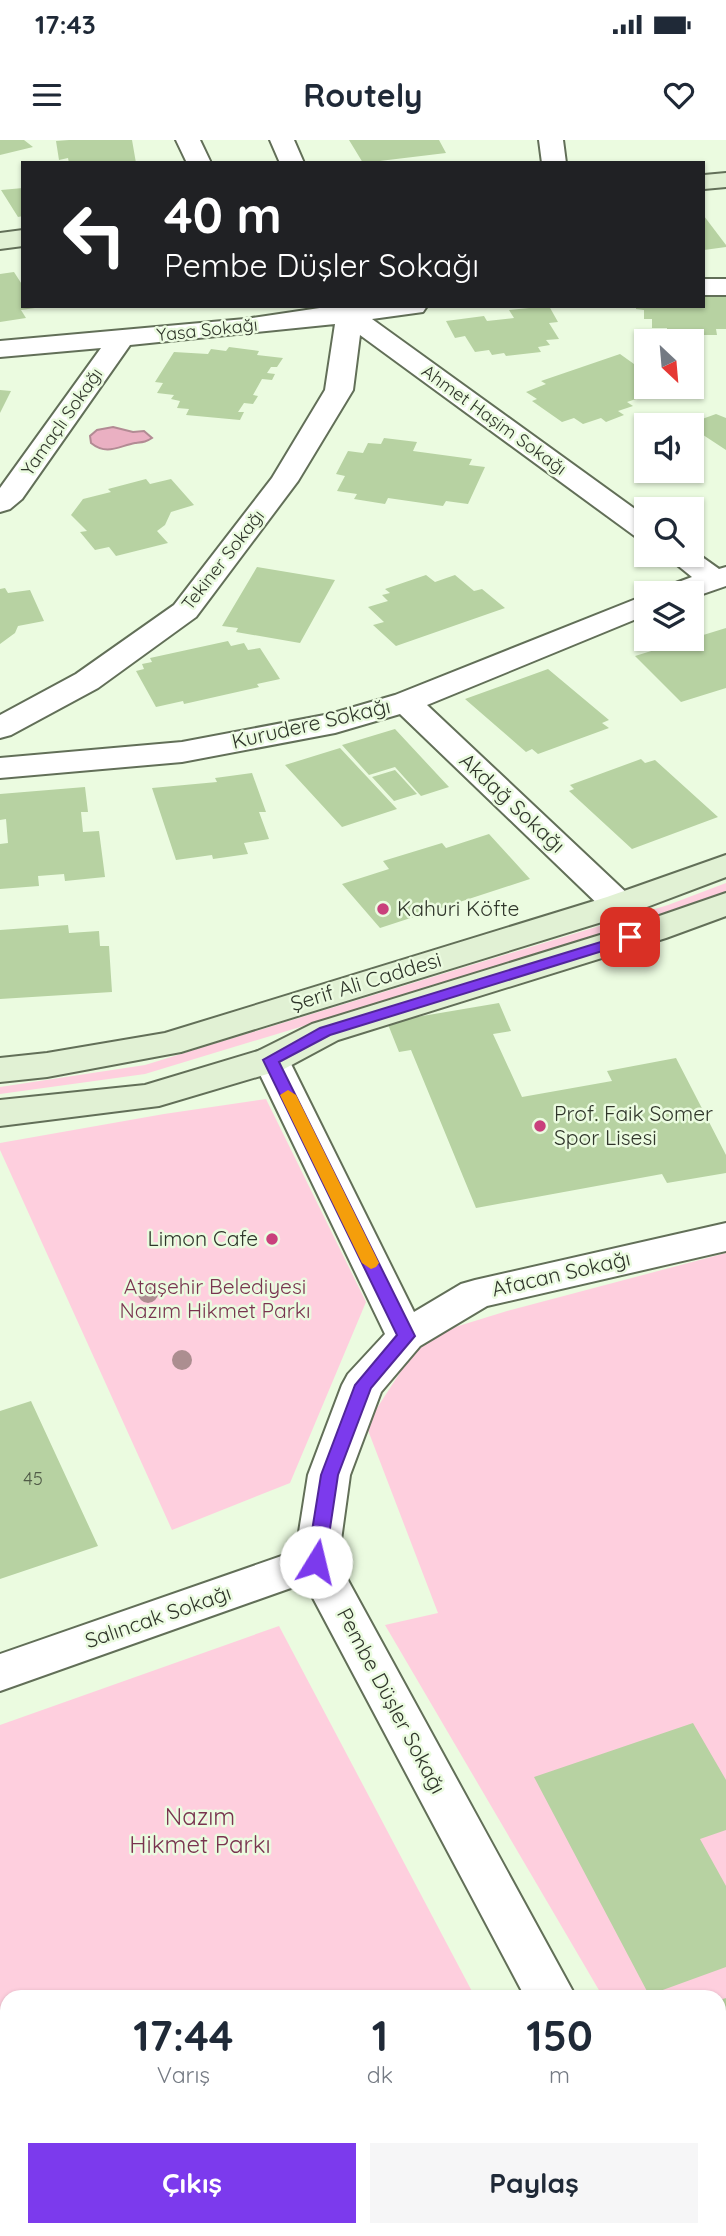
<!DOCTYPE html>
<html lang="tr">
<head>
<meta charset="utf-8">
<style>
  :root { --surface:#fff; --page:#f6f6f7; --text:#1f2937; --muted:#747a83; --accent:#7c3aed }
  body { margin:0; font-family:Quicksand,sans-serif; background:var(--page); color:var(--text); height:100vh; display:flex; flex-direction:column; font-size:26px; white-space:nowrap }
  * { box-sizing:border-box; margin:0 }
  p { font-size:23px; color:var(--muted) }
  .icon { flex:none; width:38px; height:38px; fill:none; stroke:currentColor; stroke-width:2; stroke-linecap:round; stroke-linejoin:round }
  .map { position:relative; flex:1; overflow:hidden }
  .details { position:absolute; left:0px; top:1850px; width:726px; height:247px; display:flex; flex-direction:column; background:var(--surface); border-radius:21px 21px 0 0; box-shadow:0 2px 5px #0004 }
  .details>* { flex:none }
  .banner { position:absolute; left:21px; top:21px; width:684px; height:147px; border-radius:0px; box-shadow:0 2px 5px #0004; background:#202124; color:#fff; overflow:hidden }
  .needle { width:46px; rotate:154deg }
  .controls { position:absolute; left:634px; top:189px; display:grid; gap:14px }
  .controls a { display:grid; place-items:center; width:70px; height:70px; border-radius:0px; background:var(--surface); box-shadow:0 2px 5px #0004; font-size:35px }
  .pin { position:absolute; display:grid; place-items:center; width:60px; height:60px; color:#fff; margin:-30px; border-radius:14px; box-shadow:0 4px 10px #0006 }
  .me { position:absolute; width:77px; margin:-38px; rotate:9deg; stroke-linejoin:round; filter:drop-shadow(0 0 5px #0008) }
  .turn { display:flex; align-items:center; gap:24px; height:147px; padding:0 28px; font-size:32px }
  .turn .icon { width:91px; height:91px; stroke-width:2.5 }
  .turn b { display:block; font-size:49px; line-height:60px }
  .eta { display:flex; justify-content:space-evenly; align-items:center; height:119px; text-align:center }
  .eta b { font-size:42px; font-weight:800; line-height:49px }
  .button { display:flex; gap:14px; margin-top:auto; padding:14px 28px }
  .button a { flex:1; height:80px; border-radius:0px; background:var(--accent); color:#fff; font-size:28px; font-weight:800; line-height:80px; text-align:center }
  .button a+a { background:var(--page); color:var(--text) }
  .status { display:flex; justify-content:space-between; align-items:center; height:49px; padding:0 35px; background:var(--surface); direction:ltr }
  .status svg { height:19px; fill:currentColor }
  header { display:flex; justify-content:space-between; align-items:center; height:91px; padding:0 28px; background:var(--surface); font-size:32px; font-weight:800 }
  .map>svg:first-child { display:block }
  .green { fill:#fecfde }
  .water { fill:#eab0c2; stroke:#b28b94; stroke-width:2 }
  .building { fill:#b7d2a2 }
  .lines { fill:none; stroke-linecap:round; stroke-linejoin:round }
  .street-casing { stroke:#626f58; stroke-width:4 }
  .secondary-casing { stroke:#626f58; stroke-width:4 }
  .street { fill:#fff; fill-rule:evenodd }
  .secondary { fill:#e1f1d4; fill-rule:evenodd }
  .tree { fill:#ac8e90 }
  .route { fill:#7c3aed; stroke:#51269a; stroke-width:2 }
  .slow { fill:#f59e0b }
  .poi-dot { fill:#c9407c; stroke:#ebfbe0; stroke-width:2.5 }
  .labels { text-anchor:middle; stroke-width:5; stroke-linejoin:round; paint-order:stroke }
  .far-street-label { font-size:18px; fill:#2f352a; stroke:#ebfbe0 }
  .number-label { font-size:18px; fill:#515c48 }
  .street-label { font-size:21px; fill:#2f352a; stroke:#ebfbe0 }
  .poi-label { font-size:21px; fill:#2f352a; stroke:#ebfbe0; text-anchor:start }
  .park-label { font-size:21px; fill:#79344f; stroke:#ebfbe0 }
  .near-park-label { font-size:24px; fill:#79344f; stroke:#ebfbe0 }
</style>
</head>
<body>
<div class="status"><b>17:43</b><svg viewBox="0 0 49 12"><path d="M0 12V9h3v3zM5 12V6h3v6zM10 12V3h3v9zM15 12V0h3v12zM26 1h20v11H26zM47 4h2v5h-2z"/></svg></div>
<header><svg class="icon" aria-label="menu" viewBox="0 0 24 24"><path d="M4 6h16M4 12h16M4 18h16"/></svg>Routely<svg class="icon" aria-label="heart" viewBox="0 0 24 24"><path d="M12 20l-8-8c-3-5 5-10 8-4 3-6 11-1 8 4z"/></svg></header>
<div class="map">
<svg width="726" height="2096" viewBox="0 0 726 2096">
  <rect width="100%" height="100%" fill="#ebfbe0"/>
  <path class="green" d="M726,743V753L653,780L145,934L0,954V947L145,925L668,765Z
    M266,959L366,1162L290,1343L172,1390L0,1010V1003L164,974Z
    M726,1113V2066L719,2055V1857H603L385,1485L438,1473L366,1285L423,1197L507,1171Z
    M279,1486L475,1857H7V2090H597L601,2096H0V1585Z"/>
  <path class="water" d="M113,287L133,292L144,291L152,298C146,302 143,302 135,303C119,306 107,316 91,303L90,296L97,290Z"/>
  <path class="building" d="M0,0H24L33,7L0,15Z
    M69,0H132L136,23H69L68,18L59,20L56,1Z
    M349,0H439L446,13L363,23Z
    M23,48V76L18,77L1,50Z
    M704,76L726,105V107L704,110Z
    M14,132L23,146V166L35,168L21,170L26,178L0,182V134Z
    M704,156H726V189H716L717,195H667V188H652V179H644V170L636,169V166H704Z
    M549,166L558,182L549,183L559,199L546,200L550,205L538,207L541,212L506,216L504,213L492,215L489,210L475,212L465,196L455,198L446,181L484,176L487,181L514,178L509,170Z
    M229,207L259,211L257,215L283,218L277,227H271L267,233L275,234L272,240L262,239L253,255L258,256L253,264L244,263L238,272H244L240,280L186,275L189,269L177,268L180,261L171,259L174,255L157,253L163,243L155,242L174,212L208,214L211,209L226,211Z
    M620,214L634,224L646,223V247H671L677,251L654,259L648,255L627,262L633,266L618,271L624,275L606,282L601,278L583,284L574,278L562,282L532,261L537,259L526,252L546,244L541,241Z
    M0,250L11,251L0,273Z
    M716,274L726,278V310L691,287V283Z
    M384,298L417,302L413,311L472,319L469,325L485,327L468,364L446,361L443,366L388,358L385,364L354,359L357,354L337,351L345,336L336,334L348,311L363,313L368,303L381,304Z
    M146,339L150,344L171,339L194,365L171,372L165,385L157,391L168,403L116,416L109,407L95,410L80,392L87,391L71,375L83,359L111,352L108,349Z
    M257,427L335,440L300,503L236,492L238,488L222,486Z
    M426,435L435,442L455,435L474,451L482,449L505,468L396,506L373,485L384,482L368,467L388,461L382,455L390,453L385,449Z
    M5,448L8,453L30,450L44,481L18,486L15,493L0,504V449Z
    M726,488V548L681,562L635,516Z
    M228,501L231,506L244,503L248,510L260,508L280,539L257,544L259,547L184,564L183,561L156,567L136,531L144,529L142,524L152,522L150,518Z
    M548,529L609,580L602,583L609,588L538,614L532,609L526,612L465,559Z
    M395,589L449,647L421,656L395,627L369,635L342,605Z
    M340,608L397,669L342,687L285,625Z
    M641,619L645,623L655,620L718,677L632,709L569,651L574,649L570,645Z
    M395,630L417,654L394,661L372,637Z
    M252,633L266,672H259L269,699L244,703L248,714L213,719L212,715L176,720L152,648L217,642L215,638Z
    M85,647L88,672H81L83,692L99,691L105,737L65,741L64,734L38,736L39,746L0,749V704L8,703L6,679L0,680V654Z
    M489,694L530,739L380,788L342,744L389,729L383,721L442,703L446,708Z
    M68,785L69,793L99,791L100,806H109L112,852L0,859V790Z
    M499,863L511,891L493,894L522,957L612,941L607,931L676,918L726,1015V1033L667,1043L662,1034L476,1068L411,910L399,912L387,882Z
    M31,1261L98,1406L0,1439V1271Z
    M693,1583L726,1640V1690L700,1699L726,1746V1827L649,1855L534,1637Z
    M726,1858V1939L719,1926V1860Z"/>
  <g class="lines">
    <defs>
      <path id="street" d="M176,0H200L211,23H187Z
        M270,0H294L304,23H280Z
        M539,0H563L566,23H542Z
        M704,139H726V155H704Z
        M333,166H427L423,172L372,179L646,377V400L636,397L360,195L353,250L298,341L196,477L98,548L11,595L0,598V575L76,534L174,465L272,338L325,250L335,184L130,205L22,359L10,369L0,372V348L101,208L0,217V201L245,179Z
        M691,409L719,429L726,427V446L691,458V453H661L665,447L692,437L665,415H691Z
        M646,455V475L427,565L631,757L636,765L631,773L619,776L607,773L400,574L335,593L182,622L0,638V618L182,602L330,574L395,555Z
        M271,908L284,911L289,920L414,1172L461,1144L475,1140L726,1083V1111L487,1166L420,1206L381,1252L350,1335L338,1422L576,1857H525L305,1443L0,1551V1514L296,1411L308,1335L342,1245L348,1234L385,1194L253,920L258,911Z
        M652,2090H705L708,2096H654Z"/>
      <path id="secondary" d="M726,33V47L704,49V35Z
        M23,90V106L0,109V93Z
        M726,715V737L631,773L181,912L47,937L0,942V918L47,913L165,893L607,757Z
        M726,753V776L666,798L338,900L284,929L159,966L0,986V960L145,945L258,911L312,884L642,782Z"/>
    </defs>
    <use href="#street" class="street-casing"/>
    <use href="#secondary" class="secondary-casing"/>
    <use href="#street" class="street"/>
    <use href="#secondary" class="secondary"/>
  </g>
  <g class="tree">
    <circle cx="148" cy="1153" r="10"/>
    <circle cx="182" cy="1220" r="10"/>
  </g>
  <path class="route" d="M630,793L637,797L635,801L330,895L279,922L415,1196L371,1248L338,1335L325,1422L322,1427H309L307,1422L321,1335L355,1245L397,1195L263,920L320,888Z"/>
  <path class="slow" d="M288,950L296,955L379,1123L376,1127L371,1129L362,1123L280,955Z"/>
  <g class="poi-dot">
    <circle cx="383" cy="769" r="7"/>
    <circle cx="540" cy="986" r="7"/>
    <circle cx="272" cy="1099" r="7"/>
  </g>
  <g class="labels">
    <g class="far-street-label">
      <text transform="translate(207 190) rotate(-6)" y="6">Yasa Sokağı</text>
      <text transform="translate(494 280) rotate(36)" y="6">Ahmet Haşim Sokağı</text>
      <text transform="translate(62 282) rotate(-55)" y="6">Yamaçlı Sokağı</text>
      <text transform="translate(223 420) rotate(-52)" y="6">Tekiner Sokağı</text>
    </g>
    <g class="number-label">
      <text x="33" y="1345">45</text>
    </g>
    <g class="street-label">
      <text transform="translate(311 584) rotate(-13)" y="7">Kurudere Sokağı</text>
      <text transform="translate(512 663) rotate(43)" y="7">Akdağ Sokağı</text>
      <text transform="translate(366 842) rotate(-17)" y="7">Şerif Ali Caddesi</text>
      <text transform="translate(561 1134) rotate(-13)" y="7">Afacan Sokağı</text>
      <text transform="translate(158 1477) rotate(-19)" y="7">Salıncak Sokağı</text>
      <text transform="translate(391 1561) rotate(62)" y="7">Pembe Düşler Sokağı</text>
    </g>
    <g class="poi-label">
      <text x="397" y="776">Kahuri Köfte</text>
      <text x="554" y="981">Prof. Faik Somer<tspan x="554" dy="24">Spor Lisesi</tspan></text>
      <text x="258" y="1106" text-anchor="end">Limon Cafe</text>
    </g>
    <g class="park-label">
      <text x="215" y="1154">Ataşehir Belediyesi<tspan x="215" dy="24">Nazım Hikmet Parkı</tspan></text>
    </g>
    <g class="near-park-label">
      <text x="200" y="1685">Nazım<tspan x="200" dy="28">Hikmet Parkı</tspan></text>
    </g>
  </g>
</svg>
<div class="controls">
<a><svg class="needle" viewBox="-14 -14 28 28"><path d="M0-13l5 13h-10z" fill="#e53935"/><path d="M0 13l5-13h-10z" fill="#747a83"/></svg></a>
<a><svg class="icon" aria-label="sound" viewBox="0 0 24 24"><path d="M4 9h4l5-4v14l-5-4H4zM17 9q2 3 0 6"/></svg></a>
<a><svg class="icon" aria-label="search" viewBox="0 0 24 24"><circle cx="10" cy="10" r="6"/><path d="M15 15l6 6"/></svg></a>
<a><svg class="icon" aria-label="layers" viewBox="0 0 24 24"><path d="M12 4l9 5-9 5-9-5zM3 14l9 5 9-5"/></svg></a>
</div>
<div class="pin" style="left:630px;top:797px;background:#d93025"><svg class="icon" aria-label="arrive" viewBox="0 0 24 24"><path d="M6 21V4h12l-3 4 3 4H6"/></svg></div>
<svg class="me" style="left:316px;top:1422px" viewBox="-20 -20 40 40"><circle r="19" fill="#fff"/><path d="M0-13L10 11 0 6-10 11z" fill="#7c3aed"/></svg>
<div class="banner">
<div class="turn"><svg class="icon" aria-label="left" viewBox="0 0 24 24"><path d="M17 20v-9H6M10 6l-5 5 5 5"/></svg><div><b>40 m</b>Pembe Düşler Sokağı</div></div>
</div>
<section class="details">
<div class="eta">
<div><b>17:44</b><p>Varış</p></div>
<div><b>1</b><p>dk</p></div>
<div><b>150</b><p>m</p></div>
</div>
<div class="button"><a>Çıkış</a><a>Paylaş</a></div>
</section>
</div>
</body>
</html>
